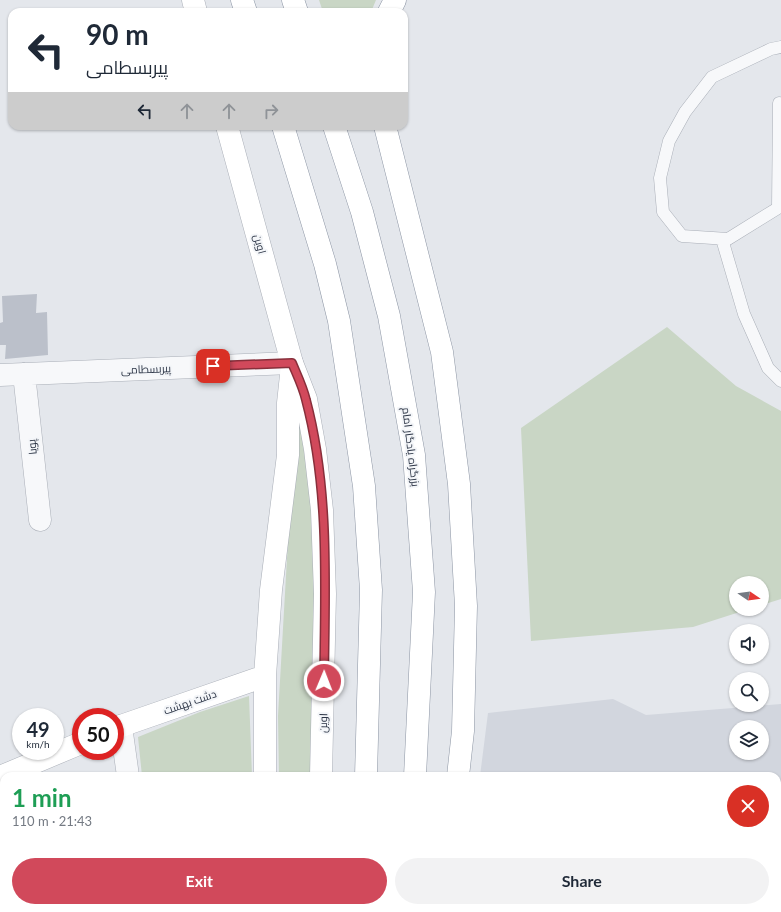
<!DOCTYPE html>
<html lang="en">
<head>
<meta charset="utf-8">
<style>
  :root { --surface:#fff; --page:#f2f2f3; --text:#1f2937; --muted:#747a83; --accent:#d1495b }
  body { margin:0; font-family:Lato,Cairo,sans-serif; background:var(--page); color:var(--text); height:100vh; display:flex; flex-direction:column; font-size:15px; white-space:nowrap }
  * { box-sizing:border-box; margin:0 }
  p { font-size:13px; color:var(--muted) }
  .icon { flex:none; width:22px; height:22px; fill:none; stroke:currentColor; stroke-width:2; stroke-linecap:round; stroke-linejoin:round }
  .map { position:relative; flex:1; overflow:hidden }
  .details { position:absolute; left:0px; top:772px; width:781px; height:140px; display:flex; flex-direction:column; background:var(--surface); border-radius:12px 12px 0 0; box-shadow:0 1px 3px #0004 }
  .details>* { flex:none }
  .guide { position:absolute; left:8px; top:8px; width:400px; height:122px; border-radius:12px; box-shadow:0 1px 3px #0004; background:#fff; color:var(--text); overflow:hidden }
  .needle { width:26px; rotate:103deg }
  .buttons { position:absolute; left:729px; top:576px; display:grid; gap:8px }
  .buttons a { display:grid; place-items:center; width:40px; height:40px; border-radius:50%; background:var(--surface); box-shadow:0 1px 3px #0004; font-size:20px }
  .speed { position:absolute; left:12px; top:708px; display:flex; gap:8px; font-size:20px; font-weight:700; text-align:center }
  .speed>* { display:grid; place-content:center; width:52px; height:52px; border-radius:50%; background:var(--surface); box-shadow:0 1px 3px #0004; line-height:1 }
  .speed small { font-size:10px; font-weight:400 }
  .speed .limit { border:6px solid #d22; background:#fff; color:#111 }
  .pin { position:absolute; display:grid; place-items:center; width:34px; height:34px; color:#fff; margin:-17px; border-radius:8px; box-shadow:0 2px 6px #0006 }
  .me { position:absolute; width:44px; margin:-22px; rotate:1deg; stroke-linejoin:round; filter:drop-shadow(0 0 3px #0008) }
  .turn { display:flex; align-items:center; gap:14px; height:84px; padding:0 12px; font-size:18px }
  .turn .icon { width:52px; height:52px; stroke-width:2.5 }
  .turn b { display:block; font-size:28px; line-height:34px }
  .lanes { display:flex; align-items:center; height:38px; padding:0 12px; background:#0003; justify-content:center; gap:20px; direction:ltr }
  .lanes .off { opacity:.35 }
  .round { display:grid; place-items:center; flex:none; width:42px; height:42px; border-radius:21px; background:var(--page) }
  .head { display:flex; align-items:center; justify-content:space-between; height:68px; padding:0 12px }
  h1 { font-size:24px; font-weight:700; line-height:30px; color:#1e9e55 }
  .cta { display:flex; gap:8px; margin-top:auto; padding:8px 12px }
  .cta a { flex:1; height:46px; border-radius:24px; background:var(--accent); color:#fff; font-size:16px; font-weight:700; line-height:46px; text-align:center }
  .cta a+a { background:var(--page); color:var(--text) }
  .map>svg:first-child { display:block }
  .built { fill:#d2d6de; fill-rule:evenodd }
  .green { fill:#c9d6c5 }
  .building { fill:#bbc0ca }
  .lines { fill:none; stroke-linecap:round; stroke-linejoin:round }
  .lane-casing { stroke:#a9aeb7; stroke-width:13 }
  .street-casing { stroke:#a9aeb7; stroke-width:23 }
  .secondary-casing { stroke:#a9aeb7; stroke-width:23 }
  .highway-casing { stroke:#8b94a3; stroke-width:23 }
  .lane { stroke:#f7f8fa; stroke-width:12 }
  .street { stroke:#f7f8fa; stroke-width:22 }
  .secondary { stroke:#fff; stroke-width:22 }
  .highway { stroke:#fff; stroke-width:22 }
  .route-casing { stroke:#882f3b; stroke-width:10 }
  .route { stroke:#d1495b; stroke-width:7 }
  .labels { text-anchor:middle; stroke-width:4; stroke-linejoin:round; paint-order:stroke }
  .street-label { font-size:11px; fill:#2b3445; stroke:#f4f6f9 }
</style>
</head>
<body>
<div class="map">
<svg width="781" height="912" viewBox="0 0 781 912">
  <rect width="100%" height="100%" fill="#e4e7ec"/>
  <path class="built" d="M613,699L646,715L781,704V912H462L463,908H777V776H480L488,713ZM736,727H762V753H736Z"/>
  <path class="green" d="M319,0H376L371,12H323Z
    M667,327L736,386L781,411V599L762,605V583H736V609H749L693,627L531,641L521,428Z
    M296,400C302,438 309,476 312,515C319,598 315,692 310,776H279L278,716Z
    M249,696L252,776H142L138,737L200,712Z
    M155,908H258V912H156Z
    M283,908H302V912H283Z"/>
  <path class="building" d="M37,294L36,313L47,312L48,355L5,359L6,345H0V323L3,322L2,296Z"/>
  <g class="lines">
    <defs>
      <path id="lane" d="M779,103L778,208L728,239L682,236L663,212L660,178L669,141L685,112L712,77L771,49L781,47
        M722,239L744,314L768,368L781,381
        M777,792L781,791
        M502,912V908"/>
      <path id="street" d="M24,374L40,520
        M0,375L292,363
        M121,726L128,776
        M148,908V912"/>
      <path id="secondary" d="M193,0L196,12
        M227,126L292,363L306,399L315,449L322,510L325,594L321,776
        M115,728L265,676
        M265,776V676L271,590L288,455V403L292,366
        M0,777L81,743
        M269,908V912
        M314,912L315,908"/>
      <path id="highway" d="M242,0L246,12
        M293,0L297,12
        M389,12L395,0
        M283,126L325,264L339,321L364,486L371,590L366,776
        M334,126L362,212L389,316L414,455L424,592L415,776
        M385,126L442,352L459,484L466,606L463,731L458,776
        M359,912V908
        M409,912V908
        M442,912V908"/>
    </defs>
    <use href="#lane" class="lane-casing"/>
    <use href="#street" class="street-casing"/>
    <use href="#secondary" class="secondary-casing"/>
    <use href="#highway" class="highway-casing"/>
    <use href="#lane" class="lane"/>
    <use href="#street" class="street"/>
    <use href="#secondary" class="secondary"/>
    <use href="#highway" class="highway"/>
  </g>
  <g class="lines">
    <defs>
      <path id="route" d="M213,366L292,363C297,375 303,387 306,400C330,490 325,588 324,681"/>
    </defs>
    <use href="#route" class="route-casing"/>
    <use href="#route" class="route"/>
  </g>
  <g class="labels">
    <g class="street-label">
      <text transform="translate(260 244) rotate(75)" y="4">اوین</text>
      <text transform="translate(146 369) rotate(-2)" y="4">پیربسطامی</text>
      <text transform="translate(32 447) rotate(-96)" y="4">پویا</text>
      <text transform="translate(411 447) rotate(83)" y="4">بزرگراه یادگار امام</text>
      <text transform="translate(190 702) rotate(-19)" y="4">دشت بهشت</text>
      <text transform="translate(323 723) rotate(-88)" y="4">اوین</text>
    </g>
  </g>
</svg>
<div class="buttons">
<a><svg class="needle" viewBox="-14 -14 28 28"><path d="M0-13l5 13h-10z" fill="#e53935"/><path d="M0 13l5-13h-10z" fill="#747a83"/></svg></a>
<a><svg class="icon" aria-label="sound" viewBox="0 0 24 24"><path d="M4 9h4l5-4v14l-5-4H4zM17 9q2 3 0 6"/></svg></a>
<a><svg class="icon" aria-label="search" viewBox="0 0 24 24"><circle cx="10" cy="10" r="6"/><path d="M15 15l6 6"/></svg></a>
<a><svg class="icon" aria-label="layers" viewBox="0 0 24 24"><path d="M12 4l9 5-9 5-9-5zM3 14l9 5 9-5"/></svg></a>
</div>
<div class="speed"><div>49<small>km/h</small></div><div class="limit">50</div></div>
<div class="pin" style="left:213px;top:366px;background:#d93025"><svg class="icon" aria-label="arrive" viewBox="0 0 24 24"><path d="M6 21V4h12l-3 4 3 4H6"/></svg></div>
<svg class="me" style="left:324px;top:681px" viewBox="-20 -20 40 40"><circle r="17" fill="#d1495b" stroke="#fff" stroke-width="3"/><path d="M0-11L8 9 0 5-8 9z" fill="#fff"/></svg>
<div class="guide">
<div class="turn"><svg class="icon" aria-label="left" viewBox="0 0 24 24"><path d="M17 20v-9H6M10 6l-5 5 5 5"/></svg><div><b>90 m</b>پیربسطامی</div></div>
<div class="lanes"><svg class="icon" aria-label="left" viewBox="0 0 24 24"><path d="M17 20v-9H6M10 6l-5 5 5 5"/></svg><svg class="icon off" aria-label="ahead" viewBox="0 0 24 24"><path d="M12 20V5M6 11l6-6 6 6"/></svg><svg class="icon off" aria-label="ahead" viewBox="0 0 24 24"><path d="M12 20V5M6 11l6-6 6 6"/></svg><svg class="icon off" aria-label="right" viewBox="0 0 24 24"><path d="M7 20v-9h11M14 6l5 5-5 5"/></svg></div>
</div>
<section class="details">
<div class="head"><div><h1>1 min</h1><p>110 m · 21:43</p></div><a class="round" style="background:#d93025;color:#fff"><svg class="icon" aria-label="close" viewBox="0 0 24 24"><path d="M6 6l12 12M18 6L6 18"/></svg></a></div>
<div class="cta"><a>Exit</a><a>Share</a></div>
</section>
</div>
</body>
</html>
